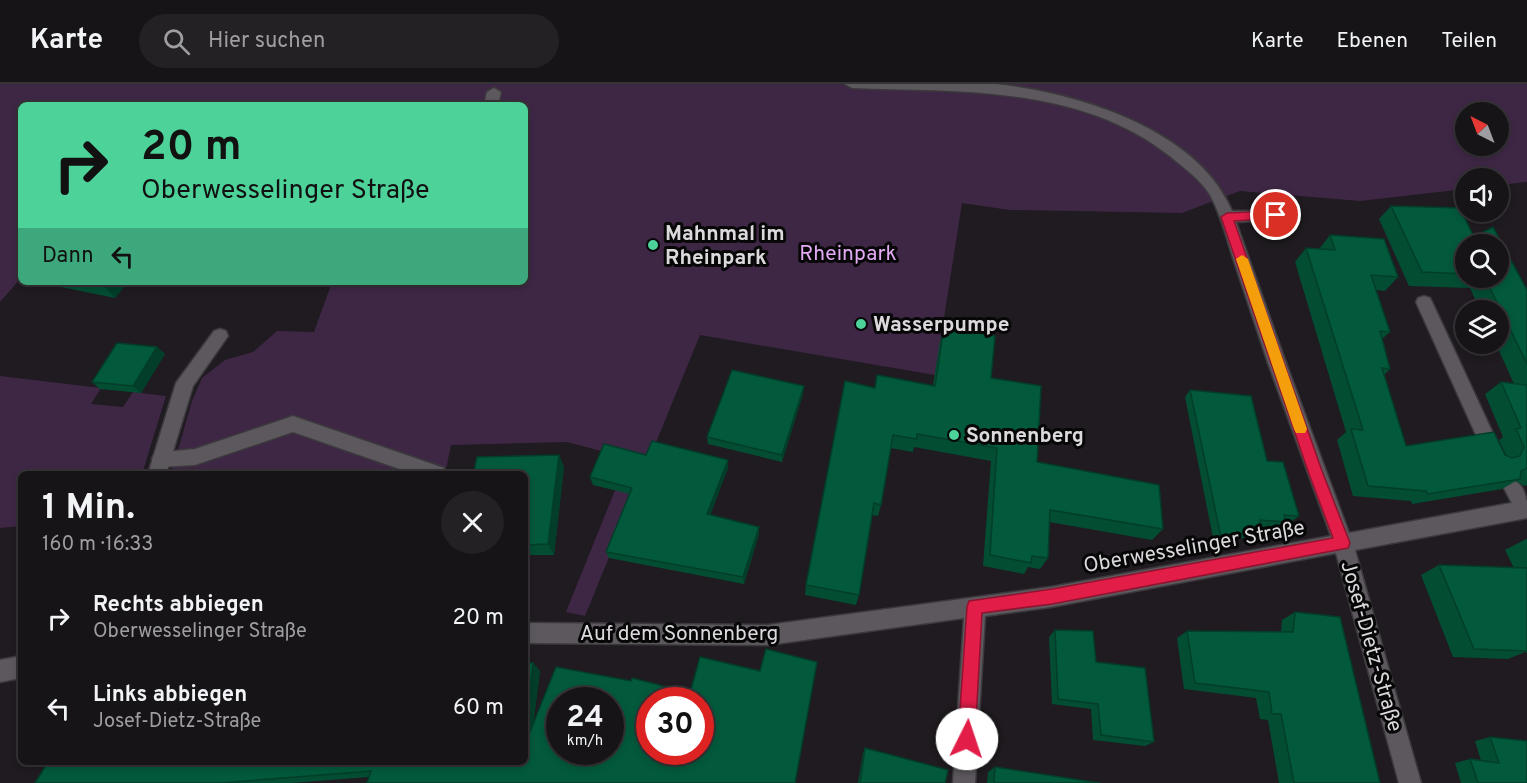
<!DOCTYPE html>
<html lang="de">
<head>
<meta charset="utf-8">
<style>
  :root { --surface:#171418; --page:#242125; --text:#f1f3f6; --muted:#9e9ea2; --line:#363337 }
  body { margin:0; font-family:Overpass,sans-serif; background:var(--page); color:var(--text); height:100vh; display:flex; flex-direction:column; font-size:22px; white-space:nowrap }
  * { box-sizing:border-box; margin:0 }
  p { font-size:20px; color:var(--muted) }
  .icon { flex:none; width:33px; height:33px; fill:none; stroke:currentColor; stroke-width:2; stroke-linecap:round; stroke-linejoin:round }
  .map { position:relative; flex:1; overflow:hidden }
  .details { position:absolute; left:18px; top:387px; width:510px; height:294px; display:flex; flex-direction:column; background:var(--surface); border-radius:9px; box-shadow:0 3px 9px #0003,0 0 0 2px var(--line) }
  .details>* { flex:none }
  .guide { position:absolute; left:18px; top:18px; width:510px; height:183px; border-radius:9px; box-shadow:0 3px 9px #0003,0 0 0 2px var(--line); background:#4dd39a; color:#111; overflow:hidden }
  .needle { width:39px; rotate:318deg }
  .buttons { position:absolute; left:1455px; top:18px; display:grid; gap:12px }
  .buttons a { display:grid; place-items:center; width:54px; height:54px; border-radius:50%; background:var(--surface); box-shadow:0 3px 9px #0003,0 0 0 2px var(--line); font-size:30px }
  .speed { position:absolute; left:546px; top:603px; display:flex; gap:12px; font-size:30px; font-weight:700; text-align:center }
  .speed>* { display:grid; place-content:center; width:78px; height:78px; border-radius:50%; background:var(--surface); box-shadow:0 3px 9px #0003,0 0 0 2px var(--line); line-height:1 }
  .speed small { font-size:15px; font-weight:400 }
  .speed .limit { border:9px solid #d22; background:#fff; color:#111 }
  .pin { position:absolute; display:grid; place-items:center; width:51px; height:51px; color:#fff; margin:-26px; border:3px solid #fff; border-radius:50%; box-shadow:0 2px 6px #0007 }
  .me { position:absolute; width:66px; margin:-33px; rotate:4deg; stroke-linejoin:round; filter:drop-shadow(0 0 4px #0008) }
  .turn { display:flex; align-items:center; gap:21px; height:126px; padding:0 24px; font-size:27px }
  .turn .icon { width:78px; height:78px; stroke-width:2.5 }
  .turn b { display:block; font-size:42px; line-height:51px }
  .then { display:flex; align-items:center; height:57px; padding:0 24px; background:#0003; gap:12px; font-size:22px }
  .round { display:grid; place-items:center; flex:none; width:63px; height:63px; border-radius:32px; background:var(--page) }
  .head { display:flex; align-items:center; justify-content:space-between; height:102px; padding:0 24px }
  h1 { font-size:36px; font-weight:700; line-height:45px }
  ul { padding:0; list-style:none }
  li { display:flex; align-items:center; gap:18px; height:90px; padding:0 24px }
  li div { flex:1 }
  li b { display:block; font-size:22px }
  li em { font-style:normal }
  header { display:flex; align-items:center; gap:36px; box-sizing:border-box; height:84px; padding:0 30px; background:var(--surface); border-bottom:2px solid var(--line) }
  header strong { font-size:28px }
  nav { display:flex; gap:33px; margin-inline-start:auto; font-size:21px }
  .search { width:420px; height:54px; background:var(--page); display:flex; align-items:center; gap:15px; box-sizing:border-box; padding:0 21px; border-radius:33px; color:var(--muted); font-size:22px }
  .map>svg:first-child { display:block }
  .green { fill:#3e2745; fill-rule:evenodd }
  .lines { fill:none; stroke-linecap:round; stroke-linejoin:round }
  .lane-casing { stroke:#3c393d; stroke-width:3 }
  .street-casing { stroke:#3c393d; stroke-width:3 }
  .lane { fill:#5c585e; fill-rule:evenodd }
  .street { fill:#5c585e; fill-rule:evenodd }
  .wall { fill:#034d33; fill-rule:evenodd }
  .shaded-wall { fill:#023e29 }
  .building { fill:#03593b; stroke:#023e29; stroke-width:1.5; fill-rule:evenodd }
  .route { fill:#e11d48; stroke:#92132f; stroke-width:1.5 }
  .slow { fill:#f59e0b }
  .poi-dot { fill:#4dd39a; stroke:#080708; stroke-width:2 }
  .labels { text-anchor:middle; stroke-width:6; stroke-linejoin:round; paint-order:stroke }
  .poi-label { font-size:21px; font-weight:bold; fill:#dcd9dd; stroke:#080708; text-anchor:start }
  .park-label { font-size:21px; fill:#e3aaf5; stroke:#080708 }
  .street-label { font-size:21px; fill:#dcd9dd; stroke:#080708 }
</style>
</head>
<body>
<header>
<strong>Karte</strong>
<div class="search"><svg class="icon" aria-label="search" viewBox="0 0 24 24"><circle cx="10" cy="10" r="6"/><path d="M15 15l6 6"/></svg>Hier suchen</div>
<nav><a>Karte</a><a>Ebenen</a><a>Teilen</a></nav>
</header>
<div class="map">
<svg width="1527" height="699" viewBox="0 0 1527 699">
  <rect width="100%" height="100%" fill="#1f1b20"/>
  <path class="green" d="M0,0H1527V98L1499,101L1498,94H1466L1465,105L1360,117L1240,107L1182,129L1010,126L962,119L935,291L700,251L585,532L566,528L628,374L567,358L451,361L445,390H171L192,317L202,294L225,276L253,268L277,247L314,248L332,198H525V21H21V194L0,218ZM1466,28H1498V62H1466Z
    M0,292L101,304L91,320L123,323L133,308L166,312L142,390H21V442L0,444Z"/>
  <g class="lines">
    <defs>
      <path id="lane" d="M845,0C879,0 912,0 946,0C963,0 980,0 996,0C1078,9 1198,45 1232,127H1281L1284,131L1281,135L1276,136L1236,138L1286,279L1283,284L1277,286L1271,284L1268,279C1256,243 1244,207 1232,171C1226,151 1220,129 1210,111C1201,96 1184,84 1171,73C1081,1 961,8 852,4Z
        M1424,212L1430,214L1432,218L1503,371L1500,377L1494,379L1488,377L1485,371L1416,218L1418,214Z
        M293,332L444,384L446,390H414L293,348L195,381L161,383L155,381L152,375L155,369L195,365Z
        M1513,396C1527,402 1527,418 1527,433L1525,434L1518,431L1504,404L1506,398Z"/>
      <path id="street" d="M494,4L501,8L498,21H484L487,8Z
        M220,245L226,247L228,252L193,302L166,390H148L176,299L214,247Z
        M1277,272L1283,274L1286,279L1349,449L1527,416V434L1355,466L1421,699H1399L1336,469L1051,523L985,532L975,699H953L964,534L768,561L525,559V539L768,541L1051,503L1331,452L1268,279L1271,274Z
        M21,572V594L0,598V576Z"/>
    </defs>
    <use href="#lane" class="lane-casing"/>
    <use href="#street" class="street-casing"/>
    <use href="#lane" class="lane"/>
    <use href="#street" class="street"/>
  </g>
  <path class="wall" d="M1391,122L1474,153L1527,206V401L1524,402L1516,397L1502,405L1412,420L1411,417L1353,412L1337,356L1346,348L1295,178L1306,164L1319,165L1330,151L1398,193L1385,207L1376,206L1390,248L1382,255L1390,285L1384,291L1406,362L1506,371L1499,356L1503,353L1485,310L1501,298L1514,300L1496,260H1498V226H1480L1470,204L1409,202L1379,135ZM1466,160L1498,194H1466Z
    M55,198H128L115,214L61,203Z
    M944,243L991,294L1037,378L1163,445L1152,456L1049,438L1048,474L1040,485L1028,483L1024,490L983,482L991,377L914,363L913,368L890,364L881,421L878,432L872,431L859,511L856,521L805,511L806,501L874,304L933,301L940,258Z
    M157,263L165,270L141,309L100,305L92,298Z
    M1190,306L1267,377L1299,432L1291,438H1286L1278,444L1261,443L1262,446L1255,452L1214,459L1185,313Z
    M803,310L782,378L708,360L707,353Z
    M559,371L564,383L554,471H525V390Z
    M646,371L728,376V384L710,431L759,443V450L744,500L609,474L606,468L630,410L593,401L590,393Z
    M1526,455H1527V569L1525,568L1508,575L1453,573L1421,491L1439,481L1514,484L1505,466Z
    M1295,528L1380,699H1279L1268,636L1260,635L1256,614L1184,605L1177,554L1187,547L1281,548L1282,536Z
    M1055,546L1096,578L1154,658L1145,662L1093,656L1091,625L1052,620L1049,553Z
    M766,565L817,578L795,699H367L369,693L291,699H35L48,678H525V575L528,578L533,579L540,587L533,640L556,583L631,597L632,594L690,609L700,573L760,587ZM560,616H610V668H560ZM650,616H700V668H650Z
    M1490,653L1527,699H1461L1455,679L1470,675L1481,677L1475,657Z
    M865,664L945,699H858L863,669Z
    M995,683L1100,699H987L988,688Z"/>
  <path class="shaded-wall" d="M102,198H128L115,214L101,199Z
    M157,263L165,270L141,309L133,302Z
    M804,302L803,310L782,378V371Z
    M559,371L564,383L554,471L548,460Z
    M728,376V384L708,437L707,430Z
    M759,443V450L744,500L743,493Z
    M533,579L540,587L532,652L525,647Z"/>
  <path class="building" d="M1391,122L1460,124L1474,153L1493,143L1527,206V280L1485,194H1498V160H1466V190L1422,188Z
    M1330,151L1384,155L1398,193L1371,191L1390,248L1380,247L1390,285L1382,284L1406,362L1494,348L1505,371L1512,374L1520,372L1524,363L1516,345L1521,344L1501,298L1527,301V384L1521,387L1520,395L1427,410L1426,407L1368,402L1351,345L1363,346L1306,164L1335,166Z
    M944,243L995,252L991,294L1041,302L1037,378L1159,401L1163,445L1050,426L1048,474L1032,472L1031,479L990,471L997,364L917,350V355L893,351L881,421L874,419L859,511L806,501L845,297L875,304L877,291L935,302Z
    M117,259L157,263L133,302L92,298Z
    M732,286L804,302L782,371L707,353Z
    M1190,306L1251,312L1267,377L1283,378L1299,432L1284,431L1286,438L1260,436L1262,446L1221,453Z
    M652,357L728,376L707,430L759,443L743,493L606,468L632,404L590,393L604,360L646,371Z
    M559,371L548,460L525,461V390H441V388L474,387L477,373Z
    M1439,481L1527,484V567L1474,565Z
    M1295,528L1340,533L1380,699H1294L1281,630H1272L1269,608L1195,599L1187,547L1293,548Z
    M1055,546L1093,547L1096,578L1145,584L1154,658L1101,651L1098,620L1058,615Z
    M766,565L817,578L795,699H367L371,687L221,699H35L48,678H525V578L533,579L525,647L530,648L556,583L631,597L632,594L690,609L700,573L760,587ZM560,616H610V668H560ZM650,616H700V668H650Z
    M1490,653L1527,657V699H1478L1470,675L1499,679Z
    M865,664L948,686L945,699H860Z
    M995,683L1100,699H994Z"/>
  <path class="route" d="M1276,127L1280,128V134L1234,137L1322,387L1350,459L1348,464L1052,520L982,529L975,655L973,661L967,663L961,661L958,655L967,523L969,517L1052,505L1333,454L1308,387L1221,133L1227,129Z"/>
  <path class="slow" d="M1242,171L1248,175L1307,345L1305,349H1296L1294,345L1236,175Z"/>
  <g class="poi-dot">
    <circle cx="653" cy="161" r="6"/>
    <circle cx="861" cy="240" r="6"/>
    <circle cx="954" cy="351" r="6"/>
  </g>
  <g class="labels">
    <g class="poi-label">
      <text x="665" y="156">Mahnmal im<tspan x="665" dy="24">Rheinpark</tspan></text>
      <text x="873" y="247">Wasserpumpe</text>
      <text x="966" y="358">Sonnenberg</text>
    </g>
    <g class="park-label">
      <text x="848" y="176">Rheinpark</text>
    </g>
    <g class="street-label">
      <text transform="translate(1194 462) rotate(-10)" y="7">Oberwesselinger Straße</text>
      <text x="679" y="556">Auf dem Sonnenberg</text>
      <text transform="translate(1372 562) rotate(74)" y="7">Josef-Dietz-Straße</text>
    </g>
  </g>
</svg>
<div class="buttons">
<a><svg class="needle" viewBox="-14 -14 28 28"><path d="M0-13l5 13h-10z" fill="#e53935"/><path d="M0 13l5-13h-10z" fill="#9e9ea2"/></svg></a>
<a><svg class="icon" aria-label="sound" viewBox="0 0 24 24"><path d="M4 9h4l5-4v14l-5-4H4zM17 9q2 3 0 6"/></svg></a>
<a><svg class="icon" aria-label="search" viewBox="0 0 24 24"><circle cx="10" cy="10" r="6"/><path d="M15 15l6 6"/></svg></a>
<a><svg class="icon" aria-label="layers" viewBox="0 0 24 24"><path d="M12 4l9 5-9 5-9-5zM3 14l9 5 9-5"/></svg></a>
</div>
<div class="speed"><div>24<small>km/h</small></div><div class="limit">30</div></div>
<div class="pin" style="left:1276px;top:131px;background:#d93025"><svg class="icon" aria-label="arrive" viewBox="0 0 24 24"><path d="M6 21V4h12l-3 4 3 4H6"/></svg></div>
<svg class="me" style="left:967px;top:655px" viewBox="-20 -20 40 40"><circle r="19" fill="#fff"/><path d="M0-13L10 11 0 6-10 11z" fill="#e11d48"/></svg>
<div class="guide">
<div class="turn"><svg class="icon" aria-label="right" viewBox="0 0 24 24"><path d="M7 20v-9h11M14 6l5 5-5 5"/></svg><div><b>20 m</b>Oberwesselinger Straße</div></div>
<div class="then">Dann<svg class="icon" aria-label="left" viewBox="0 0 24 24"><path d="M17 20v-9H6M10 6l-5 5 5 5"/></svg></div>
</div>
<section class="details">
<div class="head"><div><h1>1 Min.</h1><p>160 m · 16:33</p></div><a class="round"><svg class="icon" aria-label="close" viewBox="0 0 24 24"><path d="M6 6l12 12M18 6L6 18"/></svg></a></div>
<ul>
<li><svg class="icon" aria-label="right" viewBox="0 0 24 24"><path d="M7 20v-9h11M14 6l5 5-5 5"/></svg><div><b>Rechts abbiegen</b><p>Oberwesselinger Straße</p></div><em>20 m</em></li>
<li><svg class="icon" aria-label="left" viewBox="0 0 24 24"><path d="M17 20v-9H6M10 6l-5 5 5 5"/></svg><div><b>Links abbiegen</b><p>Josef-Dietz-Straße</p></div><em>60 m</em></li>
</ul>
</section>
</div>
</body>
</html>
